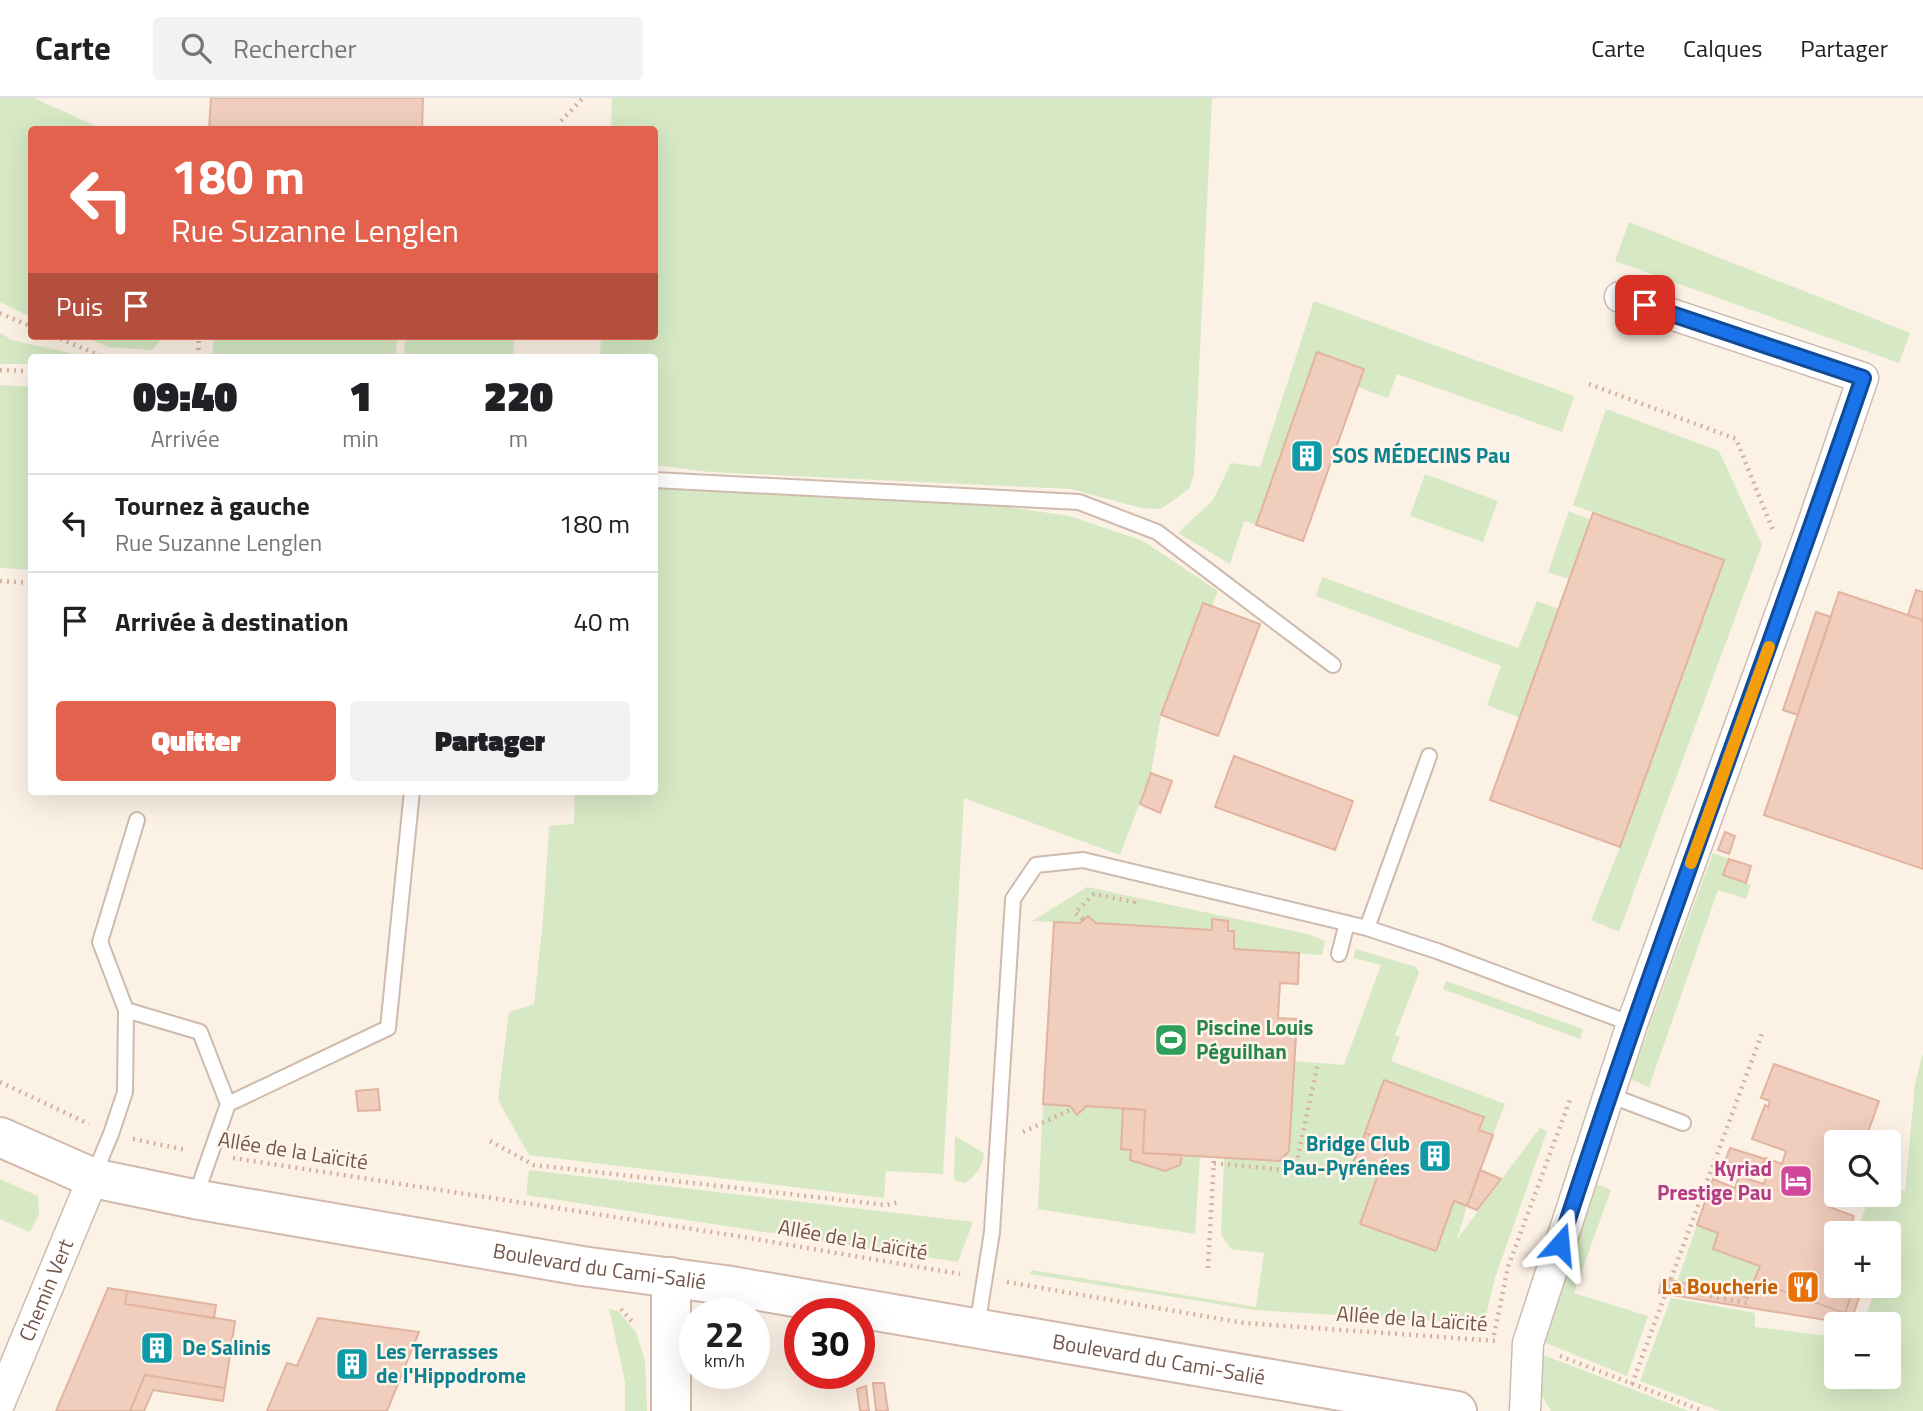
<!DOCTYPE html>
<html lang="fr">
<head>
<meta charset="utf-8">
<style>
  :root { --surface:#fff; --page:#f2f2f2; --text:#202124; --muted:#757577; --line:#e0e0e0; --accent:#e2624d }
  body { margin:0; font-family:"Titillium Web",sans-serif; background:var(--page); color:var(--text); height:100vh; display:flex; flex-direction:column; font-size:26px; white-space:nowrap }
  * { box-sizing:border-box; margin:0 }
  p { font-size:23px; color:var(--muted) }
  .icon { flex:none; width:38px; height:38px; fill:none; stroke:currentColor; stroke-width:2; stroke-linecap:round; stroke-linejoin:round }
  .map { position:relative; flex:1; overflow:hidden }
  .panel { position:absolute; left:28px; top:256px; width:630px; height:441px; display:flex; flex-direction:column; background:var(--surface); border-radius:7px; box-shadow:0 7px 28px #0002 }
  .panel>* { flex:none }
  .guide { position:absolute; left:28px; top:28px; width:630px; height:214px; border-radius:7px; box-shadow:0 7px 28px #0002; background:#e2624d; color:#fff; overflow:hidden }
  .buttons { position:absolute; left:1824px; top:1032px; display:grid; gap:14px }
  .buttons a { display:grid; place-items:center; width:77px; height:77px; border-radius:7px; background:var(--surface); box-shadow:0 7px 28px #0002; font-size:35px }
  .speed { position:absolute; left:679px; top:1200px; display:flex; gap:14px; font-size:35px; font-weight:700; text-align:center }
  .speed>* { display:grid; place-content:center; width:91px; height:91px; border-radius:50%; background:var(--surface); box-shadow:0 7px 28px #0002; line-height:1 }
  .speed small { font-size:18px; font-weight:400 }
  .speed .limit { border:10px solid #d22; background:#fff; color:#111 }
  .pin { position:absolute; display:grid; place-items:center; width:60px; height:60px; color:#fff; margin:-30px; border-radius:14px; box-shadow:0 4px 10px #0006 }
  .me { position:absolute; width:77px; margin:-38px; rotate:18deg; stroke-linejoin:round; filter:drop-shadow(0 0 5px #0008) }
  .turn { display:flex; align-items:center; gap:24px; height:147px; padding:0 28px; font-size:32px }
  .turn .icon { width:91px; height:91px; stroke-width:2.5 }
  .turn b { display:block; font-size:49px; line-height:60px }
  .then { display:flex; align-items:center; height:66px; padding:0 28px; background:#0003; gap:14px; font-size:26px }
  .eta { display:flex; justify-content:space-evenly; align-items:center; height:119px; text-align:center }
  .eta b { font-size:42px; font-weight:800; line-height:49px }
  .button { display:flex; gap:14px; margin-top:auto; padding:14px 28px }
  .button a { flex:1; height:80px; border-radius:7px; background:var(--accent); color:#fff; font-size:28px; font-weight:800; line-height:80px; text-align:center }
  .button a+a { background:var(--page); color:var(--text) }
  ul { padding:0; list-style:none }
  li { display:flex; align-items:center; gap:21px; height:98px; padding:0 28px; border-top:2px solid var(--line) }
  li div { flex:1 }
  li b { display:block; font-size:26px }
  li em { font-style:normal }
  header { display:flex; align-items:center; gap:42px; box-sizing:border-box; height:98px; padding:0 35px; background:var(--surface); border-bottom:2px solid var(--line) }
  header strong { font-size:33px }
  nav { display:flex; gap:38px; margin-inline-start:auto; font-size:24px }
  .search { width:490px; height:63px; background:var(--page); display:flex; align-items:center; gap:18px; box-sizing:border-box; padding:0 24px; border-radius:7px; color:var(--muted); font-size:26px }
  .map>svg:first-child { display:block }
  .green { fill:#d6e9c4 }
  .building { fill:#f0cdbd; stroke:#e2b39e; stroke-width:2 }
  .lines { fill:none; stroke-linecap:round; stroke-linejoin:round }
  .lane-casing { stroke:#cfbaae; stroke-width:18 }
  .street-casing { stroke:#cfbaae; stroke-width:33 }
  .secondary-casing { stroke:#d2b9ac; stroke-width:42 }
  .path { stroke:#d5b1a0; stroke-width:4.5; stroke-dasharray:2 5; stroke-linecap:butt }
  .lane { stroke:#fff; stroke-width:14 }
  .street { stroke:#fff; stroke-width:30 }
  .secondary { stroke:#fff; stroke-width:38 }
  .route-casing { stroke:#114b97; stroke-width:18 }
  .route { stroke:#1a73e8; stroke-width:12 }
  .slow { stroke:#f59e0b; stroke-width:12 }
  .labels { text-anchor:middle; stroke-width:5; stroke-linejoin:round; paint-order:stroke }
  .culture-label { font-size:21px; font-weight:bold; fill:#0d838f; stroke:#fff5eb; text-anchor:start }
  .leisure-label { font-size:21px; font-weight:bold; fill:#27864d; stroke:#fff5eb; text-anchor:start }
  .street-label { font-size:21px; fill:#74564b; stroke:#fff5eb }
  .hotel-label { font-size:21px; font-weight:bold; fill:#b23c85; stroke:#fff5eb; text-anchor:end }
  .food-label { font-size:21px; font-weight:bold; fill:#c56008; stroke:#fff5eb; text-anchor:end }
</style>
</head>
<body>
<header>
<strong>Carte</strong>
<div class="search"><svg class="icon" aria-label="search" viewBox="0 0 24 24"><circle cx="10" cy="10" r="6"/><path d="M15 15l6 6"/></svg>Rechercher</div>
<nav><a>Carte</a><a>Calques</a><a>Partager</a></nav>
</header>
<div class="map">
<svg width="1923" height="1313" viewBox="0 0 1923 1313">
  <rect width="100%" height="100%" fill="#fcf1e5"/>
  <path class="green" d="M0,0H34L102,31L32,32L31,219L0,204Z
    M612,0H1212L1194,376L1189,391L1161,411L1141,410L1071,391L710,374L655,367L654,259H600L601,238H654V32L611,31Z
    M1629,124L1910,235L1899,265L1615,163Z
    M1314,203L1574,298L1562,334L1397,276L1388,300L1360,290L1317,255L1256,427L1244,423L1230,466L1178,435L1213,402L1231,365L1260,369Z
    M0,235L12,242L89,259H32L31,266H0Z
    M83,238H165L152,252L108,249Z
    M214,238H397L396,259H212Z
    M405,238H514L513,259H404Z
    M0,287L31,289V472L0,470Z
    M1606,311L1719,353L1762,447L1619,834L1591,822L1620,749L1723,462L1573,407Z
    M1425,376L1498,403L1483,444L1410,418Z
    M655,390L980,405L1070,418L1143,443L1218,493L1212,508L1203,505L1161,617L1151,675L1120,757L964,700L943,1076L886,1073L884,1100L529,1057L498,1002L509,914L534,906L543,822L549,728L574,726L575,693H654Z
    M1569,413L1591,422L1569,481L1548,474Z
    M1322,479L1518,550L1537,503L1559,511L1520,620L1487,607L1501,568L1316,498Z
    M1713,755L1729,761L1724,777L1751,787L1746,801L1718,792L1649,989L1630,981Z
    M1087,789L1307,836L1325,843L1322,857L1234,851V833H1228V823L1212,821V832L1096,825L1088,819L1080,825L1032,823Z
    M1356,851L1416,869L1419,875L1395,937L1400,939L1391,963L1505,1006L1493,1037L1479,1032L1484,1019L1384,982L1353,1065L1379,1075L1360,1126L1436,1153L1454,1103L1467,1108L1457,1141L1540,1030L1547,1033L1495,1180L1484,1226L1255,1212L1030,1176L1032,1172L1256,1209L1264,1155L1231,1151L1221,1137L1224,1060L1280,1063L1289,1053L1294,963L1344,967L1381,867L1353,860Z
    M1446,883L1583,931L1580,941L1443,891Z
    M1923,955V1313H1720L1640,1283L1671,1200L1755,1215V1229L1836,1239V1279H1888V1227H1863L1875,1191L1869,1188H1888V1136H1856L1870,1097H1888V1088L1905,1093L1915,986Z
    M1043,1006L1070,1008L1077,1017L1086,1008L1123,1010L1121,1051C1125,1052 1130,1052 1133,1054C1146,1061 1155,1078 1173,1071C1180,1068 1181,1065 1182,1057L1200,1058L1195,1136L1038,1111Z
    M955,1038L984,1055C983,1068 976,1078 965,1085L954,1082Z
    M529,1072L973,1124L958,1164L526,1097Z
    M0,1081L38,1098L39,1116L30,1134L0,1121Z
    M1591,1084L1611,1092L1574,1195L1648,1218L1627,1278L1541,1243Z
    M1697,1127L1718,1135L1713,1151L1760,1168L1748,1200L1677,1184Z
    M609,1211L618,1213L636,1234L645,1262L647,1313H625V1283Z
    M1541,1256L1689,1313H1551L1542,1298Z"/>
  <path class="building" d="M211,0H423L422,32H209Z
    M1317,254L1364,271L1303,443L1256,427Z
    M1593,415L1724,462L1620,749L1490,702Z
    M1916,492L1923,494V522L1908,517Z
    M1839,494L1923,522V771L1764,717Z
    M1203,505L1260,526L1218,638L1161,617Z
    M1816,514L1831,519L1798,617L1783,612Z
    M1234,658L1353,703L1335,752L1215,709Z
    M1151,675L1172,683L1160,715L1140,706Z
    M1725,734L1735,738L1729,756L1718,752Z
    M1729,761L1751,768L1746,785L1723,777Z
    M1088,818L1096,825L1212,832V821L1228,823V833H1234V851L1299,855L1298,886L1280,885L1278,920L1297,921L1289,1053L1280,1063L1143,1055L1145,1012L1086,1008L1077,1017L1070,1008L1043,1006L1054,824L1080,825Z
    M1774,966L1879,1003L1867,1037L1862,1035L1860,1041L1864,1042V1045H1836V1090L1829,1109L1854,1118L1847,1136H1836V1188H1854L1845,1215L1754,1183L1760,1168L1713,1151L1718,1135L1697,1127L1713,1081L1735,1090L1739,1078L1764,1086L1766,1079L1759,1077L1766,1060L1782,1066L1786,1053L1752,1041L1765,1007L1768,1009L1770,1003L1761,1000Z
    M1384,982L1484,1019L1479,1032L1493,1037L1467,1108L1454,1103L1436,1153L1360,1126L1390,1044L1365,1035Z
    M378,991L380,1012L358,1013L356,993Z
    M1123,1010L1145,1012L1143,1055L1182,1057L1180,1067L1165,1073L1130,1062L1131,1052L1121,1051Z
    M1365,1035L1390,1044L1379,1075L1353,1065Z
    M1730,1050L1765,1061L1759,1077L1725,1063Z
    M1480,1072L1501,1081L1477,1112L1467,1108Z
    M1662,1180L1748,1200L1754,1183L1845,1215L1854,1188H1863L1850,1226L1659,1195Z
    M108,1190L127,1193L125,1206L235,1223L225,1290L145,1277L130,1313H56Z
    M127,1193L216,1207L214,1220L125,1206Z
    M318,1220L419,1234L387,1313H267L287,1265L297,1268Z
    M145,1277L225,1290L223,1303L153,1292L144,1313H130Z
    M873,1285H884L888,1313H876Z
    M866,1288L869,1313H860L857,1291Z"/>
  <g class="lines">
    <defs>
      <path id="lane" d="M654,382L1079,404L1157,434L1333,567
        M137,722L100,844L126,912L200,934L228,1006
        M1367,830L1429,658
        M1339,856L1347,825
        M1609,997L1683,1025
        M93,1079L111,1036L125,994L126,912
        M195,1100L228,1006L388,930L412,693
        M977,1229L992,1134L1013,801L1036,767L1083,762L1367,830L1437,853L1632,926"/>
      <g id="street">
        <path id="s1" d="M0,1304L93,1080"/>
        <path d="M1525,1313L1528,1245L1632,926L1809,437L1863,280L1620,199"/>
      </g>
      <g id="secondary">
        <path id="s2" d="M0,1039L93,1080L194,1101L582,1168L725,1187L1457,1313"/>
        <path d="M671,1179V1313"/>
      </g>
    </defs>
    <use href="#lane" class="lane-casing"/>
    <use href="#street" class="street-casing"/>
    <use href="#secondary" class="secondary-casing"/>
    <path class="path" d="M561,23L583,0
      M0,215L32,229
      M54,238L103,259
      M198,259L199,238
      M0,272L32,273
      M1589,286L1736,341L1774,435
      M0,483L32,485
      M1083,821L1075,815L1094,796L1134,804L1135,799
      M0,984L89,1026
      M1023,1034L1072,1011
      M133,1041L186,1052
      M490,1043L534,1067L886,1107L899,1104
      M233,1060L731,1137L960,1176
      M1214,1065L1285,1072L1296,1067L1318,965
      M1208,1170L1214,1060
      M1007,1184L1244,1225L1498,1243
      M1669,1190L1747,1205
      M621,1211L634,1226
      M1494,1237L1508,1169L1571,999
      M1560,1258L1703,1313
      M1632,1286L1762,935"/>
    <use href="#lane" class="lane"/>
    <use href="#street" class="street"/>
    <use href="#secondary" class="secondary"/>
  </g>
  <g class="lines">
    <defs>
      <path id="route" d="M1560,1146C1654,855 1764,569 1863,280L1645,207"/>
    </defs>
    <use href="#route" class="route-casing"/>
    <use href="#route" class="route"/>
    <path class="slow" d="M1691,765L1769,549"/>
  </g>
  <defs>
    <symbol id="building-square" viewBox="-11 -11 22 22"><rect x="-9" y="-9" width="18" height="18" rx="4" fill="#0f9aa8" stroke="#fff5eb"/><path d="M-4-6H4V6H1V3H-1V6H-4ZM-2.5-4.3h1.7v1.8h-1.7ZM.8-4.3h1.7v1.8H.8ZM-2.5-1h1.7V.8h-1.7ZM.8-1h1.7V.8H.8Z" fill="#fff"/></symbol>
    <symbol id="stadium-square" viewBox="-11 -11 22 22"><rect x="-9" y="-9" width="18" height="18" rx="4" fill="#2e9e5b" stroke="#fff5eb"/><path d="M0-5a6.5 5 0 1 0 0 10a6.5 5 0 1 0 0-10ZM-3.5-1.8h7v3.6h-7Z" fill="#fff"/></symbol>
    <symbol id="hotel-square" viewBox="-11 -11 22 22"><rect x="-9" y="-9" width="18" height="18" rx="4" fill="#d1479c" stroke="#fff5eb"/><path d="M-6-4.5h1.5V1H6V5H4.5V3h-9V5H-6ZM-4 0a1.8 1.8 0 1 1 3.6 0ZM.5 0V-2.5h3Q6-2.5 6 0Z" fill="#fff"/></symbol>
    <symbol id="restaurant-square" viewBox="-11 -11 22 22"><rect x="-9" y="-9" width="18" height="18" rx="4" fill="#e8710a" stroke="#fff5eb"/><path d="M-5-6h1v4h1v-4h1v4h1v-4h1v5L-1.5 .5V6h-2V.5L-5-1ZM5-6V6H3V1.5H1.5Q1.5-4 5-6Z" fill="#fff"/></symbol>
  </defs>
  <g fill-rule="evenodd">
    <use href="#building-square" x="1288" y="339" width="38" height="38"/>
    <use href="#stadium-square" x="1152" y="923" width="38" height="38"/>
    <use href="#building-square" x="1416" y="1039" width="38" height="38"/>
    <use href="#hotel-square" x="1777" y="1064" width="38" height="38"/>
    <use href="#restaurant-square" x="1784" y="1170" width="38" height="38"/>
    <use href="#building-square" x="138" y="1231" width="38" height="38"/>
    <use href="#building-square" x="333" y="1247" width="38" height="38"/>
  </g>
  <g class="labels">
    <g class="culture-label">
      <text x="1332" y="365">SOS MÉDECINS Pau</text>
      <text x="1410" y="1053" text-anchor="end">Bridge Club<tspan x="1410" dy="24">Pau-Pyrénées</tspan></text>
      <text x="182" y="1257">De Salinis</text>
      <text x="376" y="1261">Les Terrasses<tspan x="376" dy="24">de l'Hippodrome</tspan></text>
    </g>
    <g class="leisure-label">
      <text x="1196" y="937">Piscine Louis<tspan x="1196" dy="24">Péguilhan</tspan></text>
    </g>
    <g class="street-label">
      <text transform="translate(293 1053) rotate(9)" y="7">Allée de la Laïcité</text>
      <text transform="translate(853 1142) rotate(10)" y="7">Allée de la Laïcité</text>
      <text dy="7" stroke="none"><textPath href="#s2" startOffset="616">Boulevard du Cami-Salié</textPath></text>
      <text dy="7" stroke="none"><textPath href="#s1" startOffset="121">Chemin Vert</textPath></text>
      <text transform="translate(1412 1221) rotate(4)" y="7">Allée de la Laïcité</text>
      <text dy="7" stroke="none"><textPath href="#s2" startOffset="1183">Boulevard du Cami-Salié</textPath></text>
    </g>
    <g class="hotel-label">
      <text x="1772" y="1078">Kyriad<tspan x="1772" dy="24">Prestige Pau</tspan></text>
    </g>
    <g class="food-label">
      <text x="1778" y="1196">La Boucherie</text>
    </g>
  </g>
</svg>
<div class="buttons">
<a><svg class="icon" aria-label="search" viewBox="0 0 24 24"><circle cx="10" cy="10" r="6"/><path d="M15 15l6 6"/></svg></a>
<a>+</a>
<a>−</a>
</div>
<div class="speed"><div>22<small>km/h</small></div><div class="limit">30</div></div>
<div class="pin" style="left:1645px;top:207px;background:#d93025"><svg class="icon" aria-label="arrive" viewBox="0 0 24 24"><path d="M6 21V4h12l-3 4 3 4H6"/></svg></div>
<svg class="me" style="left:1560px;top:1146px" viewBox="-20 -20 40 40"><path d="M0-17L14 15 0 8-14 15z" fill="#1a73e8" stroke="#fff" stroke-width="4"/></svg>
<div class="guide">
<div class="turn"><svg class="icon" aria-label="left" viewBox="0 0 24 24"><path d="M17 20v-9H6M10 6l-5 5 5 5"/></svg><div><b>180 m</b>Rue Suzanne Lenglen</div></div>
<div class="then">Puis<svg class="icon" aria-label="arrive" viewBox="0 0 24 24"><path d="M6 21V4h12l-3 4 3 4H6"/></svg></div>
</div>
<section class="panel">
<div class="eta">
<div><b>09:40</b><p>Arrivée</p></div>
<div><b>1</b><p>min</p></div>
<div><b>220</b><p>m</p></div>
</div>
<ul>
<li><svg class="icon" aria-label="left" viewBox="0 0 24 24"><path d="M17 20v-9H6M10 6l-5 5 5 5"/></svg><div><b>Tournez à gauche</b><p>Rue Suzanne Lenglen</p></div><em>180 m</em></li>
<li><svg class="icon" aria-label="arrive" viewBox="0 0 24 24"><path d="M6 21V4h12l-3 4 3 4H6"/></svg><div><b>Arrivée à destination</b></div><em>40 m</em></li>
</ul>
<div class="button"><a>Quitter</a><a>Partager</a></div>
</section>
</div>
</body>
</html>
